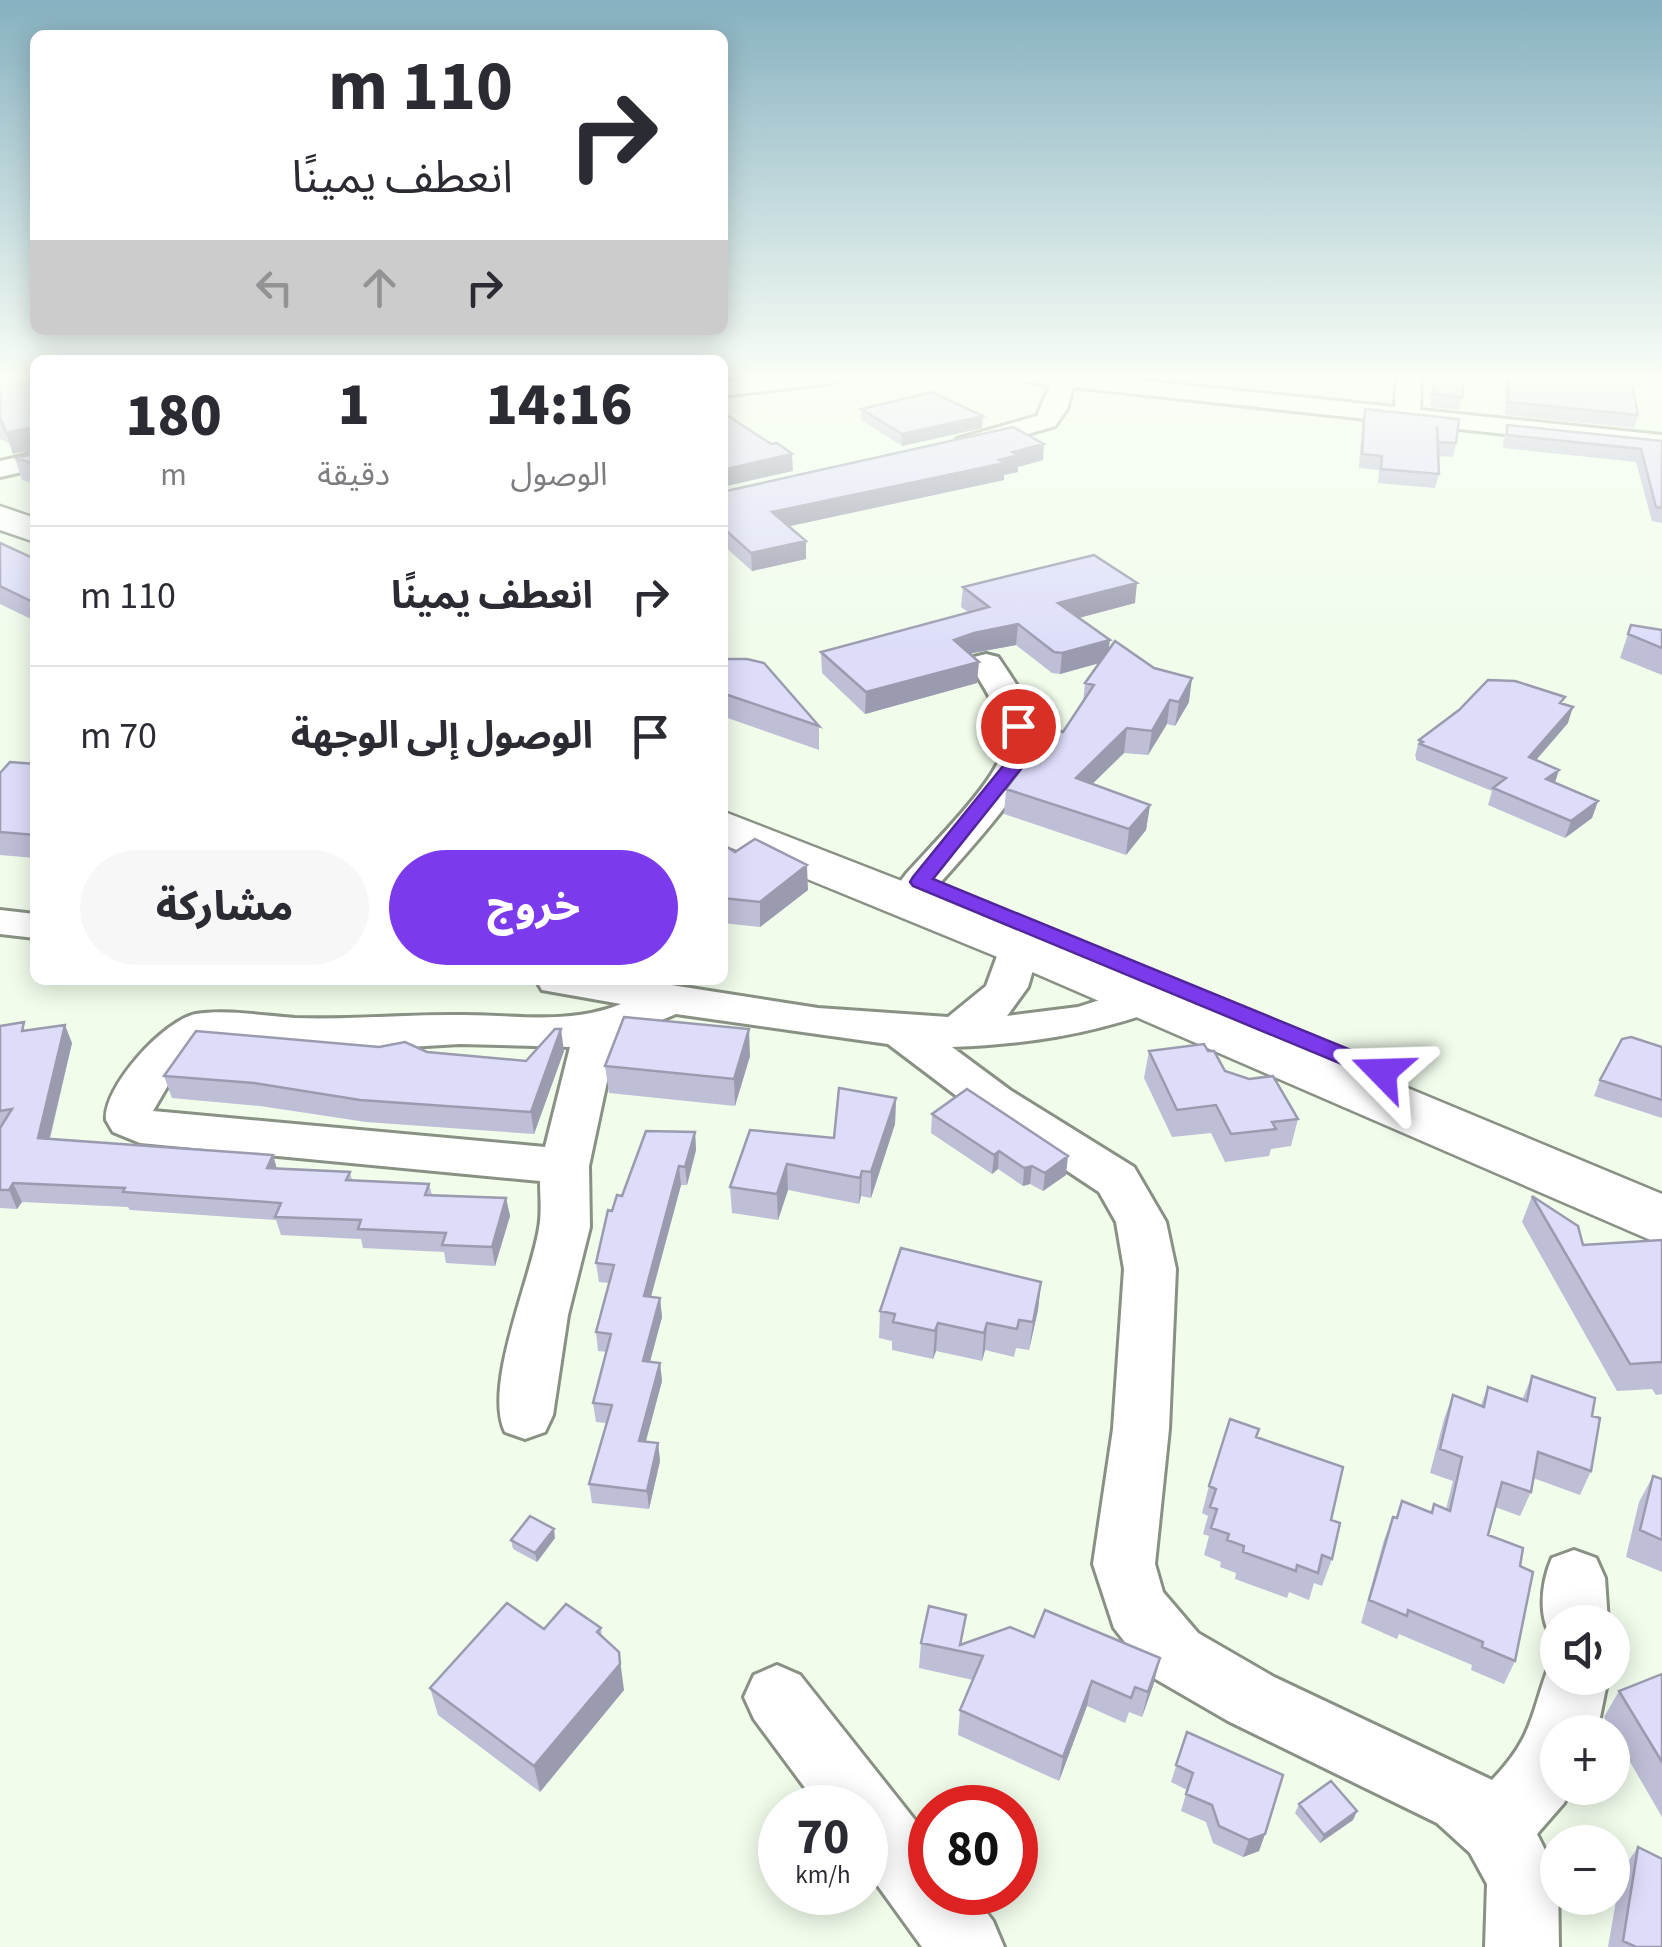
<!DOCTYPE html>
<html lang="ar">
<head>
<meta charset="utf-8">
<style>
  :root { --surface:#fff; --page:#f7f7f7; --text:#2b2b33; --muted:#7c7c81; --line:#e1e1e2; --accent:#7c3aed }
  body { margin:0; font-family:"Source Sans 3","Noto Sans Arabic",sans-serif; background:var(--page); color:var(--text); direction:rtl; height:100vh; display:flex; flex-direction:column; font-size:38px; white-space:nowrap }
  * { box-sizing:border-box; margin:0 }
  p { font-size:32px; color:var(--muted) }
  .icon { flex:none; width:55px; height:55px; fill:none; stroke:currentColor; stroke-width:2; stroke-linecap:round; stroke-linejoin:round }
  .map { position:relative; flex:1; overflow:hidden; direction:ltr }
  .side { position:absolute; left:30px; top:355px; width:698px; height:630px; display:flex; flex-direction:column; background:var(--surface); border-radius:15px; box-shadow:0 5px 25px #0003; direction:rtl }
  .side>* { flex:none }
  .top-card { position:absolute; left:30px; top:30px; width:698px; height:305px; border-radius:15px; box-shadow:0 5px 25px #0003; direction:rtl; background:#fff; color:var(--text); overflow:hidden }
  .tools { position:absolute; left:1540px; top:1605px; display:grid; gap:20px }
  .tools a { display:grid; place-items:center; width:90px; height:90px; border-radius:50%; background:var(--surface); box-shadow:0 5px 25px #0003; font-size:50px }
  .speed { position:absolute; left:758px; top:1785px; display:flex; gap:20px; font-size:50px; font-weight:700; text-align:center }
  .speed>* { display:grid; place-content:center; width:130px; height:130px; border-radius:50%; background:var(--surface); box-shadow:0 5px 25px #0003; line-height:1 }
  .speed small { font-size:25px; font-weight:400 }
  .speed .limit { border:15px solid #d22; background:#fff; color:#111 }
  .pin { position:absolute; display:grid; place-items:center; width:85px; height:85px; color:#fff; margin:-42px; border:5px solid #fff; border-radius:50%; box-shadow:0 2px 10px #0007 }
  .me { position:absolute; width:110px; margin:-55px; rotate:292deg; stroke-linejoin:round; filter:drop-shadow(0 0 8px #0008) }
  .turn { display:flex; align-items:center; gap:35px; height:210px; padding:0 50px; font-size:45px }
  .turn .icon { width:130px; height:130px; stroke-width:2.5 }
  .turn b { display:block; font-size:70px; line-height:85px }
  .lanes { display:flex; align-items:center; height:95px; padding:0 50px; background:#0003; justify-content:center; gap:50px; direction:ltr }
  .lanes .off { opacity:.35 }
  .eta { display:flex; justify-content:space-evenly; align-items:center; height:170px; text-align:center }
  .eta b { font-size:60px; font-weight:800; line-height:70px }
  .action { display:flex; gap:20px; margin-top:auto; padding:20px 50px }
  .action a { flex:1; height:115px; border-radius:60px; background:var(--accent); color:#fff; font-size:40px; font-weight:800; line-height:115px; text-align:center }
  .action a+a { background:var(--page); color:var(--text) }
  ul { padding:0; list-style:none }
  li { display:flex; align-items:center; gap:30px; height:140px; padding:0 50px; border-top:2px solid var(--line) }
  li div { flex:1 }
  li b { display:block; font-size:38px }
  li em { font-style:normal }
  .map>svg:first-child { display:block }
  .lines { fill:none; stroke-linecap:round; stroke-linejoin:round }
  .minor-casing { stroke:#889183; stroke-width:6 }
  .highway-casing { stroke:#889183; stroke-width:5 }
  .minor { fill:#fff; fill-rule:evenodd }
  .highway { fill:#fff; fill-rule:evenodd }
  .wall { fill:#bebed7 }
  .shaded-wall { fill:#9b9baf }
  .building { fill:#ddddfa; stroke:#9b9baf; stroke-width:2.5 }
  .route { fill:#7c3aed; stroke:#51269a; stroke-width:2.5 }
</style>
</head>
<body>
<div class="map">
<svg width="1662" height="1947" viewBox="0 0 1662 1947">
  <rect width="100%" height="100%" fill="#f1fceb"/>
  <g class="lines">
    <defs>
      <path id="minor" d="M773,376H842L830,383L722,396V382Z
        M1021,376H1098L1395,407L1397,376H1421L1420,410L1662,435V451L1073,387L1067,409L1055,426L966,452L957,449L953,444L957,439L1037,416L1050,385L1025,381Z
        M35,453V469L0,477V461Z
        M986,654L998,657C1015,682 1040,716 1038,748C1035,781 958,862 934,890L920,894L906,890L900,882L906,874C928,849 997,781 1002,751C1008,720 984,688 970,664L974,657Z
        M0,910L35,914V938L0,934Z
        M1019,933L1034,937L1040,946L1028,987L1007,1016L1078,1007L1143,986L1158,990L1165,1000L1158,1010C1087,1035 1027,1044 952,1047L1010,1090L1134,1167L1166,1222L1176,1269L1169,1429L1155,1564L1163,1592L1198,1633L1274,1677L1492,1780C1537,1733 1530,1711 1553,1656L1558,1654V1678H1608L1597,1732H1558V1788H1572L1564,1803L1537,1834L1558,1876L1559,1947H1485L1487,1884L1470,1853L1437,1823L1228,1721L1152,1677L1114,1628L1093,1564L1113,1429L1124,1269L1116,1222L1099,1192L978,1112L888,1044L676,1014L616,1039L589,1166L590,1227L568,1315L553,1415L545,1432L525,1439L505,1432C483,1386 531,1279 539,1228C542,1213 540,1196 540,1181L140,1143L113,1132L106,1120C103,1087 164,1020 196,1014C226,1009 264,1016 295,1018C351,1020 407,1014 463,1015C518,1015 569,1025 621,1004L542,990L536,980H639L818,1008L948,1017L986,986L1004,937ZM207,1043L357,1050L460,1044L570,1047L545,1147L153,1111L174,1075Z
        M1574,1550L1596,1558L1605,1578L1608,1622H1558V1644C1536,1624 1541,1583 1552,1558Z
        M777,1665L800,1675L930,1839V1892H971L993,1921L1004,1947H922L865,1868V1808H820L754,1719L744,1697L754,1675Z"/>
      <path id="highway" d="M0,506L35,518V542L0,530Z
        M722,811L1038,934L1662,1194V1245L1000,958L722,844Z"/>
    </defs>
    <use href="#minor" class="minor-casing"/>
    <use href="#highway" class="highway-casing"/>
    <use href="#minor" class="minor"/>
    <use href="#highway" class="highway"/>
  </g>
  <path class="wall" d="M0,376H35V484L22,480L15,458L29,455L27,451L13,454L9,443L0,439Z
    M1434,376L1462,397L1459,410L1431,407V385Z
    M1506,376H1662V383L1631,380L1638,415L1634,428L1505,415Z
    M861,409L982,428L902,446L861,420Z
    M1365,409L1456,443L1453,457L1438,456L1439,474L1435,488L1378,483L1379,470L1359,468L1362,422Z
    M1507,425L1662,441V523L1652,521L1636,462L1503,448L1504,438Z
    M1043,460L1018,467V472L1004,475V480L788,526L806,559L752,571L722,544V492Z
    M0,543L35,559V625L33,620L0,604Z
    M963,587L1135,603L1078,618L1109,650L1189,702L1175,726L1167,724L1148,755L1124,753L1092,784L1150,805L1146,830L1126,855L1004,814L1006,789L1063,732L1083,702L1085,683L1099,663L1060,674L1052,673L1016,645L973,653L970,655L977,683L865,714L822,673L821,652L969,613L961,607Z
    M1631,625L1662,630V675L1620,658Z
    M722,659L819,726V750L722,716Z
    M1563,704L1568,723L1536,760L1555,783L1598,801L1592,818L1565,838L1488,805L1492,791L1416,760V757L1415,756L1419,740Z
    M35,764V858L0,855V773Z
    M722,844L735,852L808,890L760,927L722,923Z
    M0,1026L28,1030L72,1043L50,1139L273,1155L277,1169L350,1172L352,1180L429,1184L432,1195L506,1198L510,1216L495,1266L446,1263L444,1252L363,1248L361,1239L281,1235L276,1220L130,1210L128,1207L22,1202L17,1209L0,1208Z
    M1662,1047V1118L1594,1096L1600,1080Z
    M564,1051L534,1134L366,1122L260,1106L172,1098L164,1076L427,1052L526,1061Z
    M1149,1051H1208L1225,1071L1298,1119L1291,1146L1271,1149L1269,1156L1225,1162L1211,1133L1172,1137L1144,1078Z
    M750,1056L735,1106L609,1093L605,1066Z
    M896,1098L895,1124L871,1198L861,1196L859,1204L788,1190L778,1220L732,1213L730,1187L834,1138Z
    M932,1114L1066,1175L1043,1191L1030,1184L1023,1186L998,1169L992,1174L931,1133Z
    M695,1132L696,1150L687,1185H681L651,1297L660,1298L662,1317L650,1362L660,1363L662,1381L646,1441L658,1443L660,1461L649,1509L592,1503L589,1484L607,1423L596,1422L593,1403L607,1352L598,1351L596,1332L609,1283L599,1282L596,1263L612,1211L622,1196Z
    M1532,1196L1583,1245L1662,1240V1394L1656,1395L1652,1389L1617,1391L1522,1222Z
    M1041,1282L1038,1310L1029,1350L1016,1348L1014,1357L985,1350L982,1361L936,1351L933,1359L892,1350V1341L879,1338L880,1311Z
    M1532,1376L1592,1416L1591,1471L1580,1495L1533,1478L1531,1492L1520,1516L1495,1507L1488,1535L1520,1566L1515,1661L1504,1684L1471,1670L1472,1665L1399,1634L1397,1639L1361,1623L1384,1540L1393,1517H1396L1402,1501L1431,1512L1434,1504L1446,1509L1453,1481L1430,1473L1444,1419L1453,1395L1481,1405L1488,1387L1522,1400Z
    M1257,1437L1331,1520L1332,1559L1322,1586L1314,1583L1309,1600L1289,1592L1287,1598L1235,1579L1236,1573L1220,1567L1221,1562L1204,1555L1209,1536L1203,1534L1208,1516L1202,1513L1209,1486Z
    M1653,1476L1662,1479V1572L1626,1557L1639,1502Z
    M555,1538L537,1562L513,1549L511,1540Z
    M601,1628L602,1637L624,1690L540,1792L438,1715L430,1688L544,1629Z
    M1034,1637L1154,1683L1142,1717L1129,1712L1125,1723L1087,1706L1059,1781L958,1735L960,1710L973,1680L919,1668L921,1643L962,1644Z
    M1662,1674V1817L1604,1717L1619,1691Z
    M1187,1732L1265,1834L1259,1851L1243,1857L1213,1843L1206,1822L1181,1811L1187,1790L1171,1782Z
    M1299,1804L1357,1811L1353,1820L1320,1843L1295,1813Z
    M1638,1847L1662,1947H1608L1621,1872Z"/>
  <path class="shaded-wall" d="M983,416L982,428L902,446V434Z
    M28,428L34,449L13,454L6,433Z
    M1044,444L1043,460L1018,467V472L1004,475V480L772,530V512L999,460L1013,452Z
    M792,454L793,471L722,487V470Z
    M806,541V559L752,571L751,553Z
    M1137,583L1135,603L1056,624L1058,603Z
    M1018,624L1016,645L973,653L953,661L954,640L974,633Z
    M1110,640L1107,661L1060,674L1062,653Z
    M979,662L977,683L865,714L866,692Z
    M1192,678L1189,702L1175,726L1179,702Z
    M1170,700L1167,724L1148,755L1152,731Z
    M1573,707L1568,723L1524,774L1529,757Z
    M1127,728L1124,753L1073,803L1076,778Z
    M1559,770L1554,786L1546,779Z
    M1598,801L1592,818L1565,838L1571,821Z
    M1150,805L1146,830L1126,855L1129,829Z
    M807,865L808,890L760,927V902Z
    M65,1025L72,1043L45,1157L38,1138Z
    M561,1029L564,1051L534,1134L531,1112Z
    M749,1029L750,1056L735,1106L734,1079Z
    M896,1098L895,1124L871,1198V1172Z
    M695,1132L696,1150L687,1185L685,1167Z
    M999,1151L998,1169L992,1174L994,1155Z
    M273,1155L278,1173L267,1168Z
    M1068,1156L1066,1175L1043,1191L1045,1173Z
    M787,1164L788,1190L778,1220L777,1194Z
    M679,1166L681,1185L646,1315L644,1296Z
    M1032,1166L1030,1184L1023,1186L1024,1168Z
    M862,1171L861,1196L859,1204L860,1178Z
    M13,1183L22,1202L17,1209L9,1190Z
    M506,1198L510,1216L495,1266L492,1247Z
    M1041,1282L1038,1310L1029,1350L1033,1322Z
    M660,1298L662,1317L645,1380L643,1361Z
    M938,1323L936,1351L933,1359L935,1331Z
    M987,1323L985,1350L982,1361L984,1333Z
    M660,1363L662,1381L641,1459L639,1441Z
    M658,1443L660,1461L649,1509L647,1491Z
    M554,1529L555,1538L537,1562L535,1553Z
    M619,1652L624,1690L540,1792L534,1766Z
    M1160,1658L1154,1683L1142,1717L1148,1692Z
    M1092,1681L1087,1706L1059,1781L1063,1757Z
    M1357,1811L1353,1820L1320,1843L1324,1835Z
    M1265,1834L1259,1851L1243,1857L1249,1840Z"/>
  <path class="building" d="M0,376H35V464L15,458L34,454L27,451L32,447V431L28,428L6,433L2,421H0Z
    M1434,376H1465L1462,397L1434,394Z
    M1509,376H1630L1638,415L1508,402Z
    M932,392L983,416L902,434L861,409Z
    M1365,409L1459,419L1456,443L1438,442L1437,426L1439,474L1381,469L1382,456L1362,454Z
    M722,412L771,444L777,443L792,454L722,470Z
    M1507,425L1662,441V508L1656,507L1641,449L1507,435Z
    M1013,427L1044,444L1013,452L1019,455L999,460L1005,463L772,512L806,541L751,553L722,527V492Z
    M0,543L35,559V603L0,586Z
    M1094,555L1137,583L1058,603L1110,640L1062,653L1054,652L1018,624L974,633L954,640L979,662L866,692L821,652L989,607L963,587Z
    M1631,625L1662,630V648L1628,634Z
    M1115,641L1154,668L1192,678L1179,702L1170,700L1152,731L1127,728L1076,778L1150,805L1129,829L1006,789L1027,761L1058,730L1063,732L1094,685L1085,683Z
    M722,659H747L764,663L819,726L722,693Z
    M1488,680L1515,681L1565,697L1560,703L1573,707L1529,757L1559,770L1546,779L1598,801L1571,821L1493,788L1506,778L1420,744L1423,742L1419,740L1459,710Z
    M10,762L35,764V835L0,832V773Z
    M755,839L807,865L760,902L722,898L724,885L722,884V844L735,852Z
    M624,1017L749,1029L734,1079L605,1066Z
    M24,1022L22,1031L65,1025L38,1138L273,1155L267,1168L350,1172L346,1180L429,1184L425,1195L506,1198L492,1247L442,1245L446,1233L358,1229L361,1220L275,1217L281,1203L123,1192L125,1188L13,1183L9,1190H0V1128L12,1109L0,1111V1026Z
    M555,1029H561L531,1112L360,1100L254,1083L164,1076L196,1031L379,1047L405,1042L427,1052L526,1061Z
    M1631,1037L1662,1047V1100L1600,1080L1622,1039Z
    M1204,1044L1208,1051H1214L1225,1071L1249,1079L1273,1076L1298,1119L1272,1122L1276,1129L1231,1134L1216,1105L1177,1110L1149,1051Z
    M839,1088L896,1098L871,1172L862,1171L860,1178L787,1164L777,1194L730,1187L750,1130L834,1138Z
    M967,1089L1068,1156L1045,1173L1032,1166L1024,1168L999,1151L994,1155L932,1114Z
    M646,1131L695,1132L685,1167L679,1166L644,1296L660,1298L643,1361L660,1363L639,1441L658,1443L647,1491L589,1484L612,1405L593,1403L611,1334L596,1332L614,1265L596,1263L608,1210L612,1211L617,1195L622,1196Z
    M1532,1196L1578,1226L1583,1245L1662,1240V1362L1630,1364Z
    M901,1248L1041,1282L1033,1322L1019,1320L1017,1329L987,1323L984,1333L938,1323L935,1331L893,1322L895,1314L880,1311Z
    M1532,1376L1595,1398L1592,1416L1600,1418L1591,1471L1538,1452L1531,1492L1502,1482L1488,1535L1523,1548L1520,1566L1533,1572L1515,1661L1482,1647L1483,1642L1408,1610L1407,1616L1369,1600L1393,1517L1397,1518L1402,1501L1432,1513L1434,1504L1450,1511L1462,1457L1440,1449L1453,1395L1484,1407L1488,1387L1527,1401Z
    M1230,1419L1259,1429L1256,1437L1343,1467L1331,1520L1340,1523L1332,1559L1322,1555L1318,1573L1297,1565L1296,1571L1243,1552L1244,1546L1227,1540L1229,1534L1211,1528L1217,1509L1210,1507L1216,1489L1209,1486Z
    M1653,1476L1662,1479V1540L1640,1530Z
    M530,1516L554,1529L535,1553L511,1540Z
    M507,1603L544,1629L566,1604L601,1628L597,1632L619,1652L620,1664L534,1766L430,1688Z
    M929,1606L966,1615L960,1645L1010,1627L1034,1637L1045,1610L1160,1658L1148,1692L1135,1687L1131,1698L1092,1681L1063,1757L960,1710L983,1656L921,1643Z
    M1662,1674V1762L1619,1691Z
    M1187,1732L1283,1775L1265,1834L1249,1840L1219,1826L1212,1805L1186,1794L1193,1773L1176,1765Z
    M1331,1781L1357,1811L1324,1835L1299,1804Z
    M1638,1847L1662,1859V1947H1636L1623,1941Z"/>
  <linearGradient id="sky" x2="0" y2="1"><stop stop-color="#86b1c0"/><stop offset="0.58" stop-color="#f9fef6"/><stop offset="1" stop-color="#f9fef6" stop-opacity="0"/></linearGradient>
  <rect width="1662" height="648" fill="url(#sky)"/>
  <path class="route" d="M1018,721L1027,726L1028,760L933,879L1390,1066L1394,1072L1390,1077H1373L913,886L910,882L913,877L1008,760V726Z"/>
</svg>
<div class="tools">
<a><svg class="icon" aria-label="sound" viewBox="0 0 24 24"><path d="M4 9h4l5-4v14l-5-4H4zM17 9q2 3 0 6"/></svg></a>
<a>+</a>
<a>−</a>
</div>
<div class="speed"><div>70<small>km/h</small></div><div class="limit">80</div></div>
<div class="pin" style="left:1018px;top:726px;background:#d93025"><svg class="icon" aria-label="arrive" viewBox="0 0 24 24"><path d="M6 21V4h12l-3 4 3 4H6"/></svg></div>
<svg class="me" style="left:1382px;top:1072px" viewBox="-20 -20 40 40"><path d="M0-17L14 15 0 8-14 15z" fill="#7c3aed" stroke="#fff" stroke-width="4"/></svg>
<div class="top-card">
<div class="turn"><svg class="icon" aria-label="right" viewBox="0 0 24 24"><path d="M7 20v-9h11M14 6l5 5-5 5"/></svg><div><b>110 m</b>انعطف يمينًا</div></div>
<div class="lanes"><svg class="icon off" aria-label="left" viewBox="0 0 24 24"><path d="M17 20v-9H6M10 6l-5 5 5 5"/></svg><svg class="icon off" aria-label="ahead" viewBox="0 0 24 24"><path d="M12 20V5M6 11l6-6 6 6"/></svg><svg class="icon" aria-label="right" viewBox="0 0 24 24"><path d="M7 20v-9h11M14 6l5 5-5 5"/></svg></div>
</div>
<section class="side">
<div class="eta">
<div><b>14:16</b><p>الوصول</p></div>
<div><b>1</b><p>دقيقة</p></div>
<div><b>180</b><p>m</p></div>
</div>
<ul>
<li><svg class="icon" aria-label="right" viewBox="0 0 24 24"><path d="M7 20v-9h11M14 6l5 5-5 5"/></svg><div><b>انعطف يمينًا</b></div><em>110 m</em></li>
<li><svg class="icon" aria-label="arrive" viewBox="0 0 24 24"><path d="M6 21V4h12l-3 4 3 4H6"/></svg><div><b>الوصول إلى الوجهة</b></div><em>70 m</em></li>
</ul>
<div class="action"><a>خروج</a><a>مشاركة</a></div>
</section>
</div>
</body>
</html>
